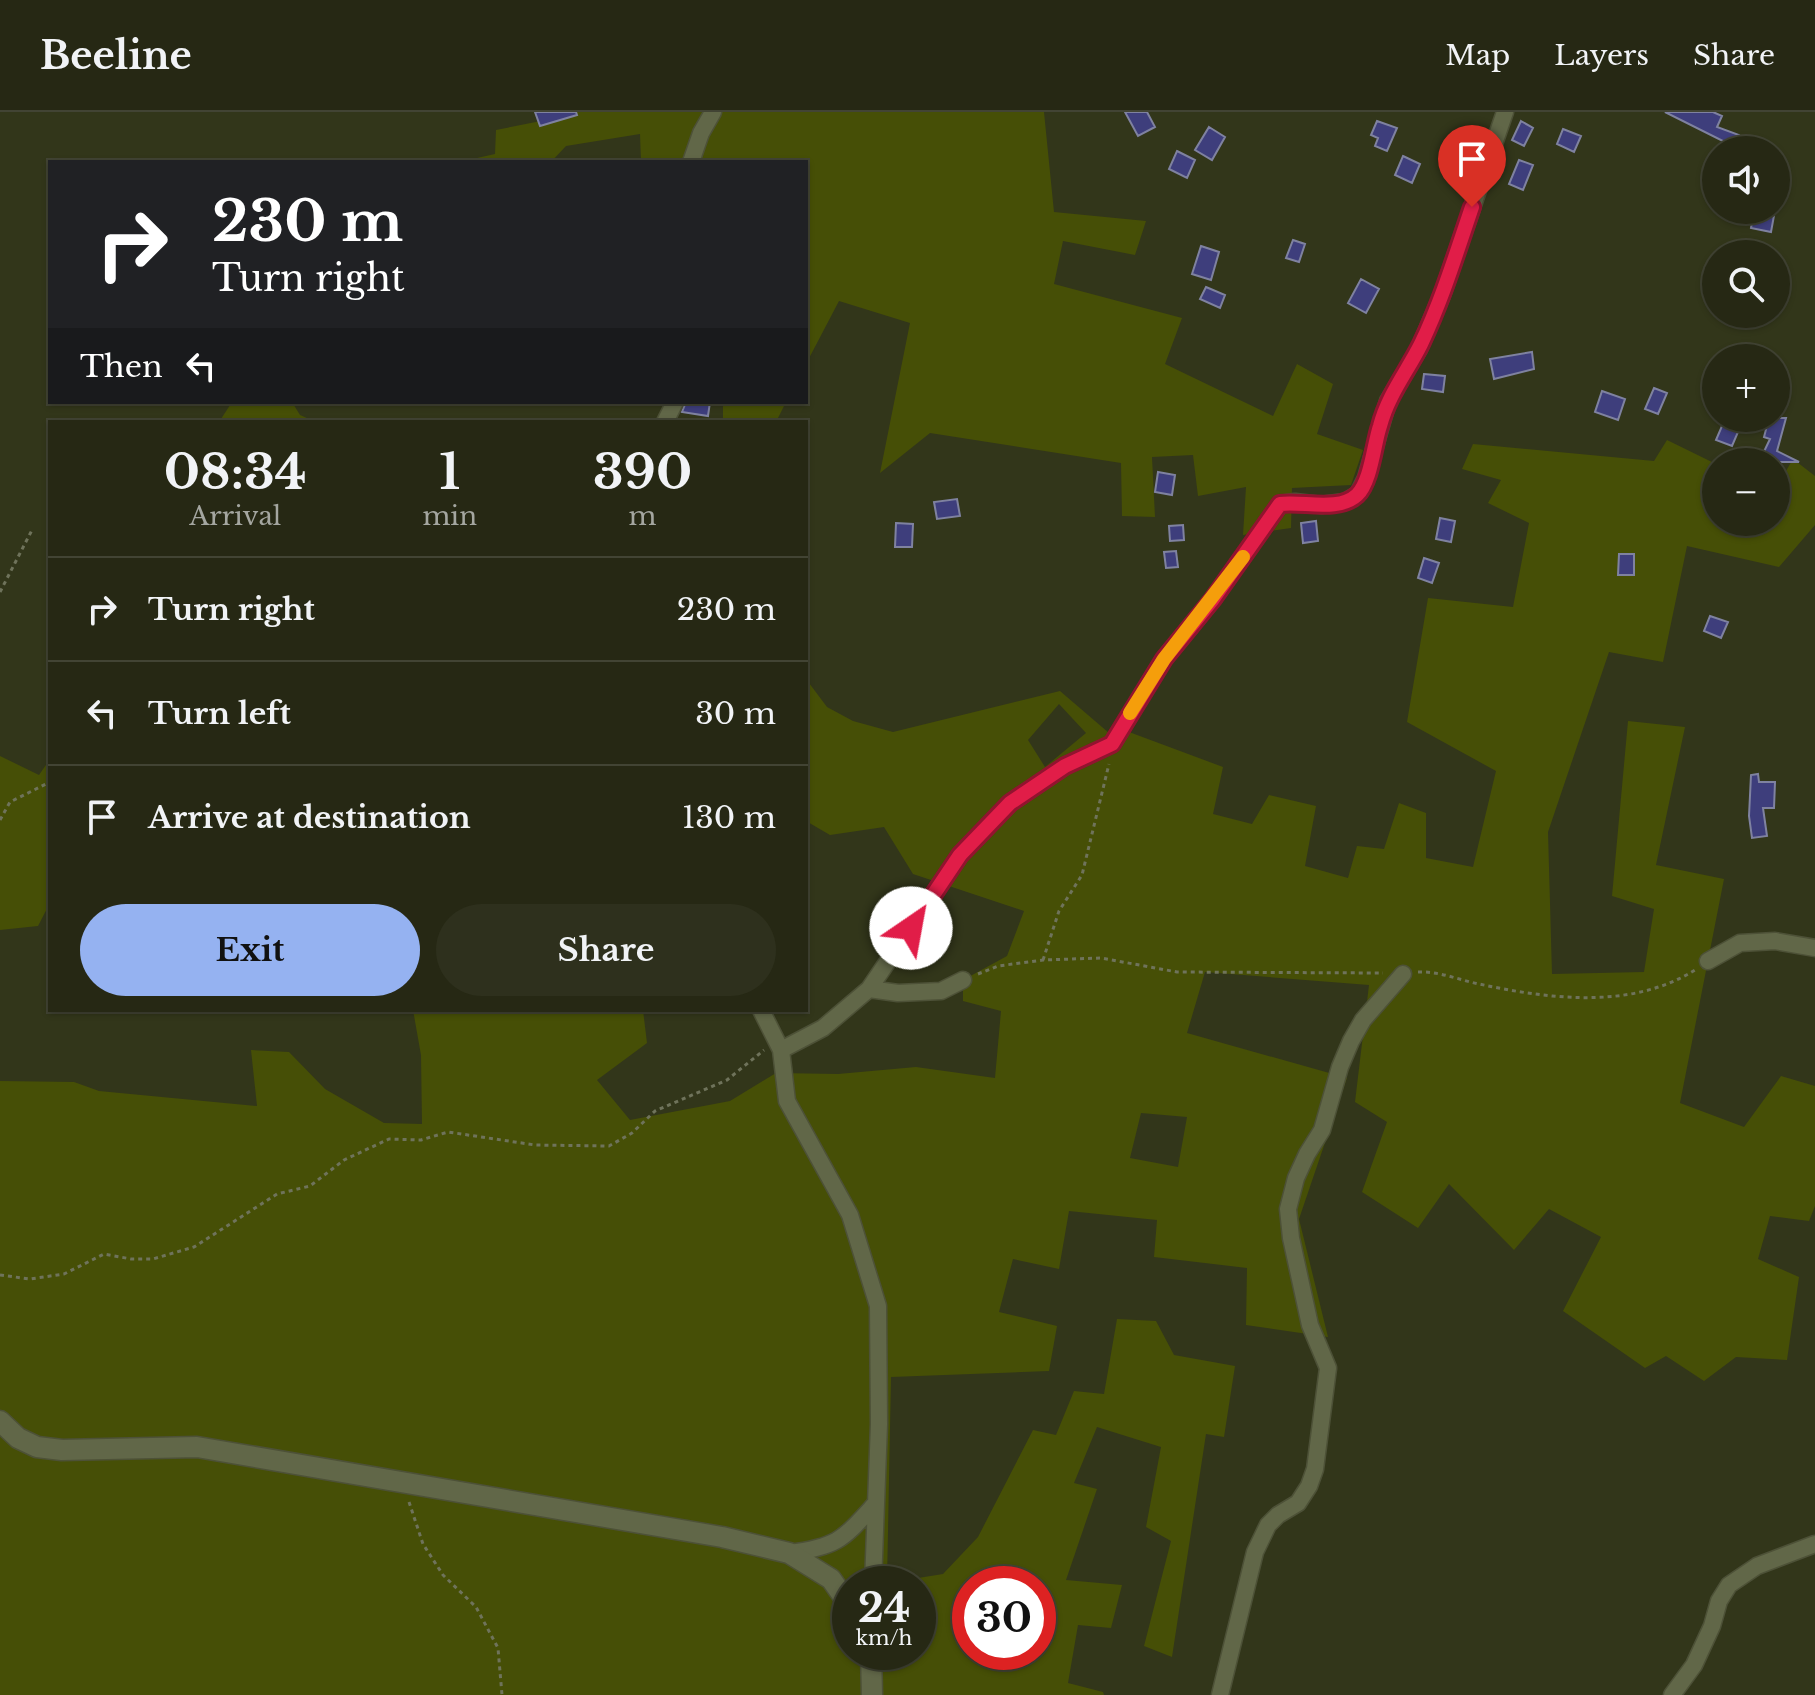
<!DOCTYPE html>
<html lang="en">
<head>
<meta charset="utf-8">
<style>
  :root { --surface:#262814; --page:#2e301d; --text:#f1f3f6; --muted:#a4a6a0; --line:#424434; --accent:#95b2f1 }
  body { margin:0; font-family:"Libre Baskerville",serif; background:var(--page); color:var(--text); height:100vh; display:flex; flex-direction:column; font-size:30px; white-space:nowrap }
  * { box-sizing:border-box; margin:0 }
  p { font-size:26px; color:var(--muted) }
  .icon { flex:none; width:44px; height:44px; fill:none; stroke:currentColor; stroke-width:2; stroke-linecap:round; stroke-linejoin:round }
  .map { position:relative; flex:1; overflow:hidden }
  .drawer { position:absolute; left:48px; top:308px; width:760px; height:592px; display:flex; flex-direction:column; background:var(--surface); border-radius:0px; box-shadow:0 2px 6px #0004,0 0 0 2px var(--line) }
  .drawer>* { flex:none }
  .banner { position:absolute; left:48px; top:48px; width:760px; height:244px; border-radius:0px; box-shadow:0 2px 6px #0004,0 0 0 2px var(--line); background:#202124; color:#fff; overflow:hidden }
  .buttons { position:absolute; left:1702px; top:24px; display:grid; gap:16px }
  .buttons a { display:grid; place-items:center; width:88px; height:88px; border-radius:50%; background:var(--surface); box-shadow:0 2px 6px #0004,0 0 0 2px var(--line); font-size:40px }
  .speed { position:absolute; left:832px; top:1454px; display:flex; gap:16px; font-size:40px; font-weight:700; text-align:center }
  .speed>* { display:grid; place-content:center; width:104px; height:104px; border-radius:50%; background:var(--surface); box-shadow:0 2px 6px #0004,0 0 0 2px var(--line); line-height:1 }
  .speed small { font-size:20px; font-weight:400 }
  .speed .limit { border:12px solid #d22; background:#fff; color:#111 }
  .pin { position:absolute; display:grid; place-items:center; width:68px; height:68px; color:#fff; margin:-82px -34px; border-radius:50% 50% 50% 0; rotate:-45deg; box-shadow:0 0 8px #0007 }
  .pin .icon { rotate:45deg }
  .me { position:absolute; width:88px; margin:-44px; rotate:33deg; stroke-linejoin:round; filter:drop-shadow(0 0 6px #0008) }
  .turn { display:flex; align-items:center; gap:28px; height:168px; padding:0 32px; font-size:36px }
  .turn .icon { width:104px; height:104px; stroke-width:2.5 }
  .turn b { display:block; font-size:56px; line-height:68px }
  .then { display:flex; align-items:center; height:76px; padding:0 32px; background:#0003; gap:16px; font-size:30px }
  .eta { display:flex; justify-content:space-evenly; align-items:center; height:136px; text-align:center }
  .eta b { font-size:48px; font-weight:700; line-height:56px }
  .cta { display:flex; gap:16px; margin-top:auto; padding:16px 32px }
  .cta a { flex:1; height:92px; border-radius:48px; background:var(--accent); color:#111; font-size:32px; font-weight:700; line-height:92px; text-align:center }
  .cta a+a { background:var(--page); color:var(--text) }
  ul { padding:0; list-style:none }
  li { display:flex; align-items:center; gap:24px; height:104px; padding:0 32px; border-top:2px solid var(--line) }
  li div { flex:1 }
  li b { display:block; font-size:30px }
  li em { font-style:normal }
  header { display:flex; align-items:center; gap:48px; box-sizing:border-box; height:112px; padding:0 40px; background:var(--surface); border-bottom:2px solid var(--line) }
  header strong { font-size:38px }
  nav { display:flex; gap:44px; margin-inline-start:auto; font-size:28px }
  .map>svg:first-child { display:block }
  .green { fill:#464f06; fill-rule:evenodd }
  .building { fill:#3e3e7c; stroke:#7f82a0; stroke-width:2 }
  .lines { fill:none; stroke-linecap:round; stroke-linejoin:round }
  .minor-casing { stroke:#4d5137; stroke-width:19 }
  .tertiary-casing { stroke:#4d5137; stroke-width:23 }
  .path { stroke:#6f735b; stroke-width:3; stroke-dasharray:4 4; stroke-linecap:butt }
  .minor { stroke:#616748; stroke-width:16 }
  .tertiary { stroke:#616748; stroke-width:20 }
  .route-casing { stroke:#92132f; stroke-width:20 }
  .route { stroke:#e11d48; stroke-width:14 }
  .slow { stroke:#f59e0b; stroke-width:14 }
</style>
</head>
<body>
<header>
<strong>Beeline</strong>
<nav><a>Map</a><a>Layers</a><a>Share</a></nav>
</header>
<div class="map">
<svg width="1815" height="1583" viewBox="0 0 1815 1583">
  <rect width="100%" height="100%" fill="#32361a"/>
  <path class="green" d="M561,0H1044L1054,100L1146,109L1135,143L1063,129L1054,172L1182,206L1165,252L1273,304L1297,252L1333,272L1317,322L1363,338L1351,373L1292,376L1291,416L1243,423L1246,375L1198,384L1193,343L1152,345L1155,405L1122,404L1121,351L930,321L880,361L910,211L839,189L806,252V50H641L640,22L566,34L551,50H459L495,42L496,18L561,5Z
    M232,290H292L300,303L316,310H219Z
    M723,290H786L776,310H723Z
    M1667,328L1716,352V410H1776V376L1793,347L1815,364V413L1779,455L1687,434L1663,550L1609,540L1548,720L1552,862L1644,860L1654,797L1612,784L1628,609L1685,615L1656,753L1724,767L1680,991L1744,1015L1781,964L1815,974V1094L1809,1109L1770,1104L1758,1147L1799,1165L1787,1248L1736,1245L1704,1269L1666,1244L1645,1256L1563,1199L1601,1125L1549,1097L1514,1138L1449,1072L1418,1116L1362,1080L1387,1010L1355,990L1369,873L1205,860L1187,921L1347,966L1299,1107L1328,1225L1246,1213L1247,1156L1154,1145L1157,1108L1069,1099L1059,1157L1013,1147L999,1200L1057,1214L1049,1259L891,1265L887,1471L943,1462L978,1425L1033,1318L1056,1323L1074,1279L1104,1282L1117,1207L1156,1209L1174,1243L1235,1254L1224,1325L1206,1322L1172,1545L1144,1534L1171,1429L1146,1415L1161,1335L1097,1315L1074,1371L1097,1377L1066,1468L1122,1473L1111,1516L1078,1513L1068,1571L1103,1580L1104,1583H0V969L74,970L99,979L257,994L251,938L289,940L325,977L384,1011L422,1012L421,943L413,898H643L647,931L597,968L630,1008L730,989L776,961L838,962L916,955L995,966L1001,899L963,889V868L1007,844L1024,799L913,762L884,715L830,723L806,709V567L827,595L853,609L893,620L1060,579L1109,621L1121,617L1223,655L1213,702L1252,712L1269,683L1316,694L1305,754L1348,766L1357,734L1384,737L1399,691L1426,701V746L1473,755L1496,659L1407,610L1428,486L1513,495L1529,411L1488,391L1501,368L1462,357L1473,332L1654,349ZM1059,592L1086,621L1045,655L1028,628ZM1141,1001L1187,1005L1178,1055L1130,1046ZM850,1472H918V1540H850ZM970,1472H1038V1540H970Z
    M0,644L39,663L50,647V791L38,814L0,818Z"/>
  <path class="building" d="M535,0H576L577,3L540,14Z
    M1125,0H1147L1155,15L1138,24Z
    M1665,0H1713L1722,4L1717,15L1739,23L1734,38H1720L1723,29Z
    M1377,9L1397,16L1387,39L1375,34L1378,26L1371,23Z
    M1521,9L1533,16L1524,34L1512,28Z
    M1209,15L1225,25L1212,48L1195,38Z
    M1563,17L1581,24L1574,40L1557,32Z
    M1177,39L1195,48L1187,66L1169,57Z
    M1403,44L1420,52L1412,71L1395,63Z
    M1519,48L1533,53L1523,78L1509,72Z
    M1754,98H1775L1771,120L1751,116Z
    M1293,128L1305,132L1299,150L1286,146Z
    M1201,134L1219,140L1211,168L1192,162Z
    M1361,167L1379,177L1366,201L1348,191Z
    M1206,175L1225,183L1220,196L1200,187Z
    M1532,240L1534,257L1494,267L1490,247Z
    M1424,262L1445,264L1443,280L1422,277Z
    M1654,276L1667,281L1658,302L1645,297Z
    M1602,279L1625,287L1618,308L1595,300Z
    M686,290H710L708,304L682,300Z
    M1769,306H1786L1777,339L1799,350H1759L1770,327L1764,325Z
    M1725,307L1741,313L1732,334L1716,328Z
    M1158,360L1175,363L1172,383L1155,380Z
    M957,387L960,404L937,407L934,390Z
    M1440,406L1455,409L1451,430L1436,427Z
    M1316,409L1318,429L1303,431L1301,411Z
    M896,411L913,412L912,435H895Z
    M1183,413L1184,428L1170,429L1169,414Z
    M1176,439L1178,455L1166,456L1164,440Z
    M1619,442H1634V463H1618Z
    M1424,446L1439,451L1432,471L1418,466Z
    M1710,504L1728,510L1721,526L1704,519Z
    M1758,662L1759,670H1775L1774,696H1763L1767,724L1752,726L1749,704L1751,663Z"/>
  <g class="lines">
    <defs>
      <path id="minor" d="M691,50L701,21L713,0
        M665,310L675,290
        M1708,849L1740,831L1775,829L1815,836
        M869,877L898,881L941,879L963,868
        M761,898L781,938L787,989L850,1103L878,1194L879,1312L873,1472
        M781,938L823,916L869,877L960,743L1010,691L1065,654L1112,632L1164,547L1213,487L1280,392L1295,390L1321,393L1345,390L1358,382L1366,366L1388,289L1419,237L1442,183L1505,0
        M789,1441C838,1435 843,1427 875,1392
        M1220,1583L1255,1440L1268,1413L1278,1403L1298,1391L1309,1374L1315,1357L1328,1256L1310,1213L1291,1126L1288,1097L1296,1066L1307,1042L1322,1018L1340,955L1351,929L1363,908L1403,862
        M1672,1583L1694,1553L1712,1514L1719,1489L1729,1473L1757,1454L1815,1432"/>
      <path id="tertiary" d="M0,1309L18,1326L37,1335L62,1338L197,1335L722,1425L789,1441L831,1467L850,1494
        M871,1540L872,1583"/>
    </defs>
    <use href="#minor" class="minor-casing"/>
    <use href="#tertiary" class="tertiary-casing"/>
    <path class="path" d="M0,480L32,418
      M0,708L10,690L50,670
      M1043,848L1059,799L1082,763L1109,652
      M1418,860C1439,859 1459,868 1479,872C1549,887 1631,898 1695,858
      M978,862L998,854L1043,848L1101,846L1177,860L1383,861
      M0,1163L30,1167L64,1162L104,1142L131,1147H153L194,1135L277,1082L310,1074L344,1048L389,1027L421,1028L448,1020L535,1033L609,1034L632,1021L655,999L727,968L764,938
      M409,1390L423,1432L443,1463L476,1495L498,1536L502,1583"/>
    <use href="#minor" class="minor"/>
    <use href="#tertiary" class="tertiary"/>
  </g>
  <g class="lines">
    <defs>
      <path id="route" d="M911,816L960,743L1010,691L1065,654L1112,632L1164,547L1213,487L1280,392C1303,389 1339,400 1357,383C1371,370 1374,331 1380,314C1388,283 1407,260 1421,232C1442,188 1456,142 1472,95"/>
    </defs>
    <use href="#route" class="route-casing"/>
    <use href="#route" class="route"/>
    <path class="slow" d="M1130,601L1164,547L1243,445"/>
  </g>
</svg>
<div class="buttons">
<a><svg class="icon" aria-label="sound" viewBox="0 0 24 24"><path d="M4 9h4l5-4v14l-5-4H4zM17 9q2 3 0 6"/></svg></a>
<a><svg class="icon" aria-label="search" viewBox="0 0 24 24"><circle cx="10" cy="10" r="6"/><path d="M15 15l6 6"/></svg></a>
<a>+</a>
<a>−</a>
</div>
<div class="speed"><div>24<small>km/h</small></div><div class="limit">30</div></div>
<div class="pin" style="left:1472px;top:95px;background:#d93025"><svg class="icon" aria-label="arrive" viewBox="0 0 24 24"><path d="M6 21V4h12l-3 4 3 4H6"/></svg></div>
<svg class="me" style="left:911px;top:816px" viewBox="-20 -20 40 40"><circle r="19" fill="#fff"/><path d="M0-13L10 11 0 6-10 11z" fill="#e11d48"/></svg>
<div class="banner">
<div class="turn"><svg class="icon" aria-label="right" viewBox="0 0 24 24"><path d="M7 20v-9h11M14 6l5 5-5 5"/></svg><div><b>230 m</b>Turn right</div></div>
<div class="then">Then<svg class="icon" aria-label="left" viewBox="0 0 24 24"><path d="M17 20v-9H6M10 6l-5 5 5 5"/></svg></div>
</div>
<section class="drawer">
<div class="eta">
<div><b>08:34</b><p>Arrival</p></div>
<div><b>1</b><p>min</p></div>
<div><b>390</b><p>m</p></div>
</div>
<ul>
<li><svg class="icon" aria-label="right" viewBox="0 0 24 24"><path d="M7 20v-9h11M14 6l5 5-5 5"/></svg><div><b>Turn right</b></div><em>230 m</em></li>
<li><svg class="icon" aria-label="left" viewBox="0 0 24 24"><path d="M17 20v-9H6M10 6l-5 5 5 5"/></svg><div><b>Turn left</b></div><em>30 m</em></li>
<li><svg class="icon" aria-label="arrive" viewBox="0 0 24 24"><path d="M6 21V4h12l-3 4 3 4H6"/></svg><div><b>Arrive at destination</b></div><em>130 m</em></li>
</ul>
<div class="cta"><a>Exit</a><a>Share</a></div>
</section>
</div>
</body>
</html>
